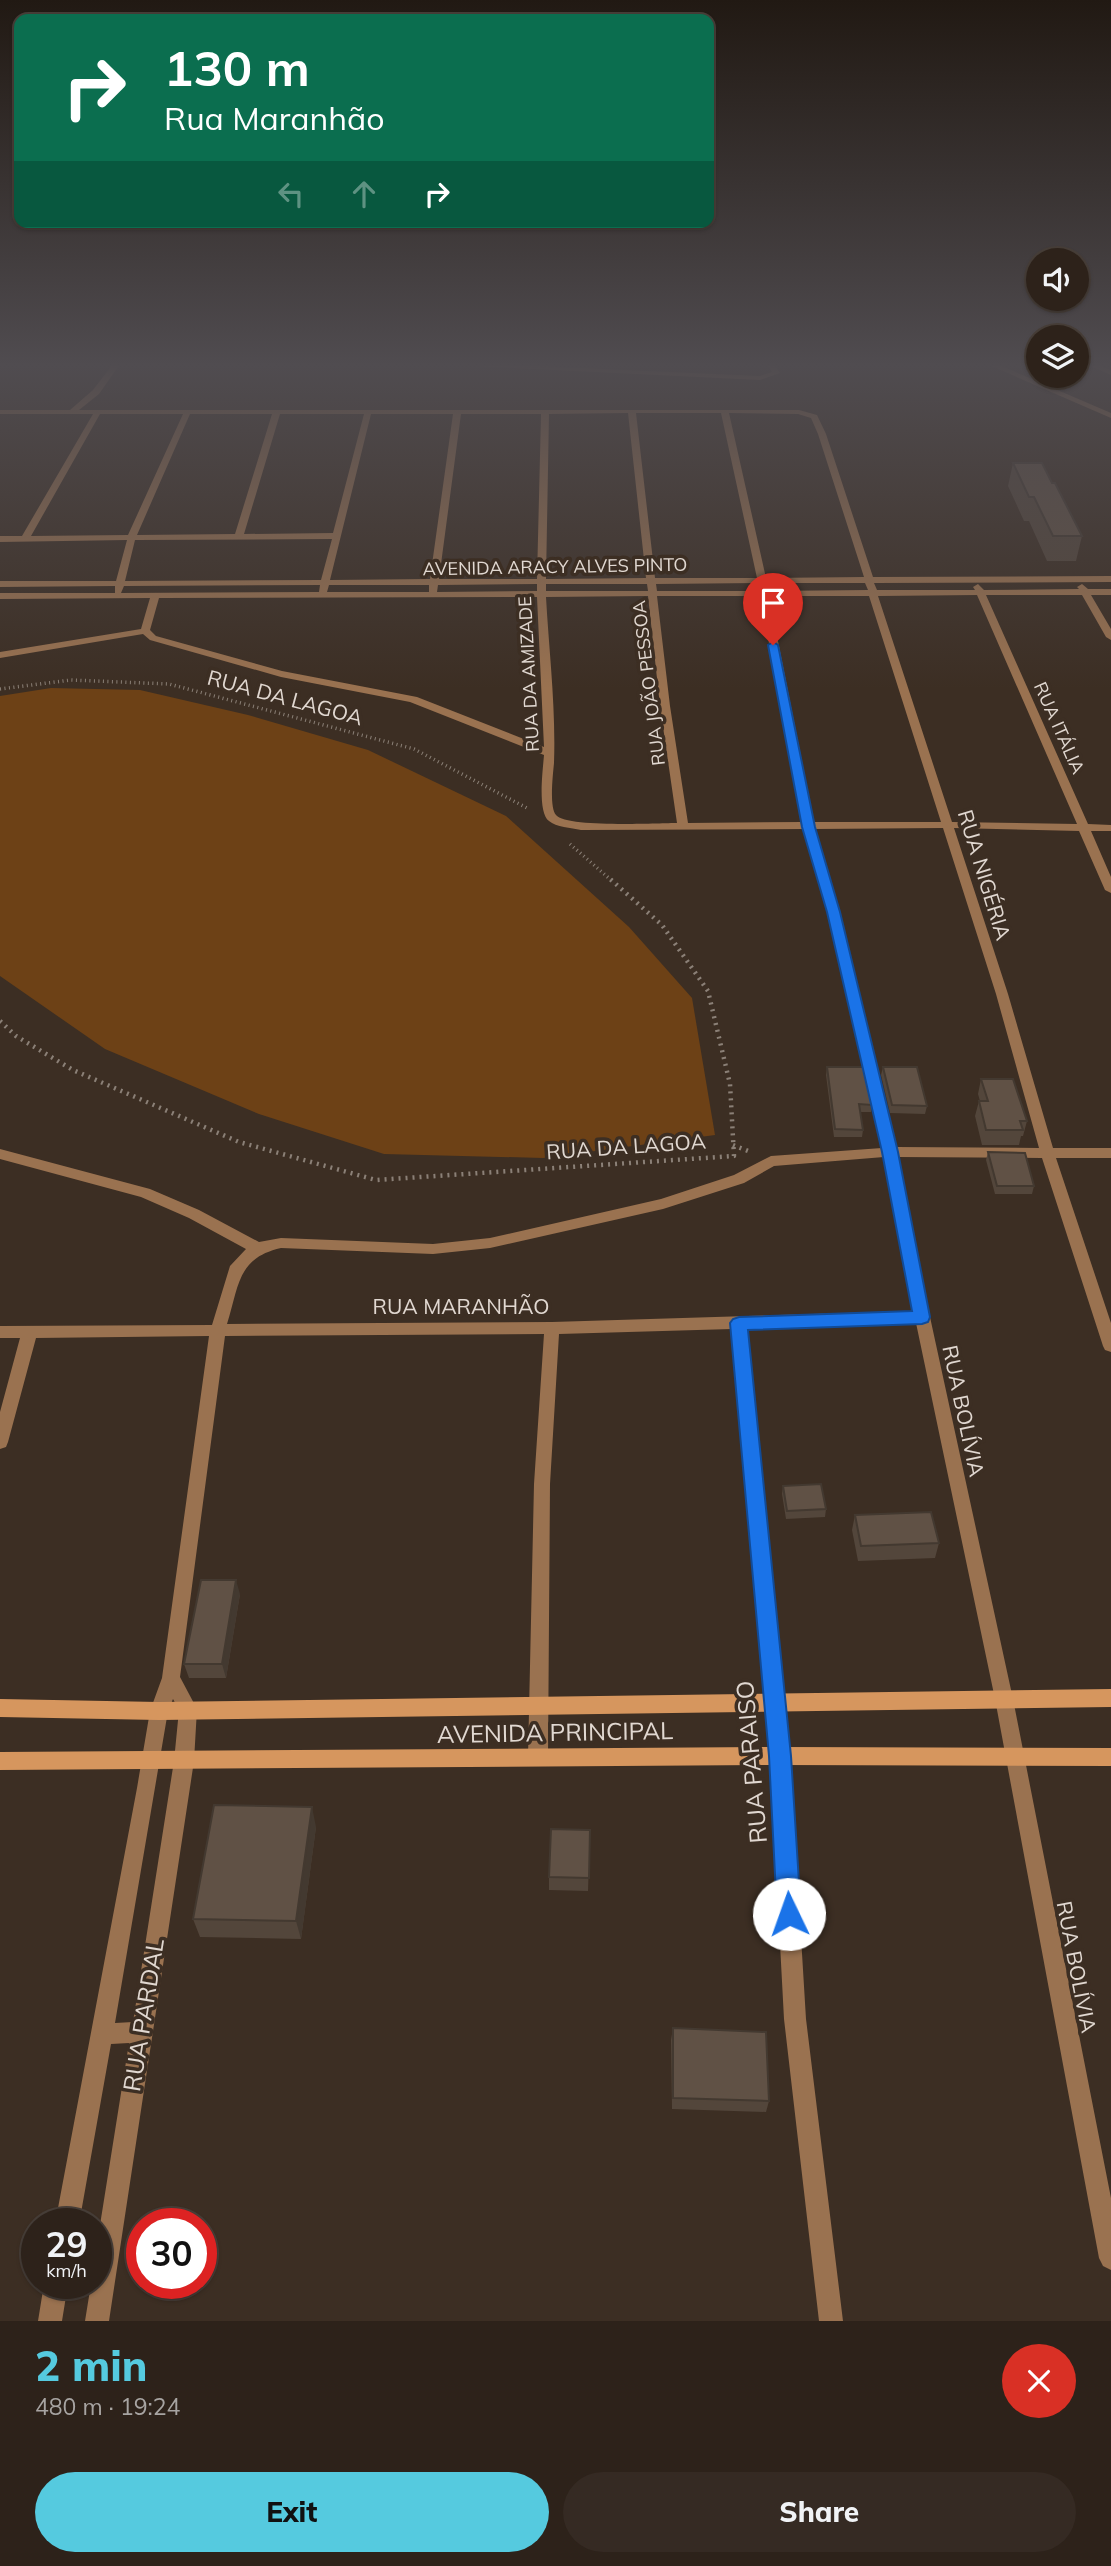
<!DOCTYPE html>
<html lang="en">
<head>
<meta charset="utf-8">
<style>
  :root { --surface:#2d221a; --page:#352a23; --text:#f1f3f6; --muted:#a7a4a2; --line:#483f39; --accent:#55cadf }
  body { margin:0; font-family:Mulish,sans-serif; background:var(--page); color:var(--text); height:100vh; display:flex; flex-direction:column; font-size:26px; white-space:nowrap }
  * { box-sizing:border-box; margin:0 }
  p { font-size:23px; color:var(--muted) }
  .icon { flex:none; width:38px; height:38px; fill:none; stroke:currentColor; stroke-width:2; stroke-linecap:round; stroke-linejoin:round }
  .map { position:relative; height:2321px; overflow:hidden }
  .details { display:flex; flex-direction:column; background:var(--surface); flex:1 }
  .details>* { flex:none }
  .guide { position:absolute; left:14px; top:14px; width:700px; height:214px; border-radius:14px; box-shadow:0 2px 5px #0004,0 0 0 2px var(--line); background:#0b6e4f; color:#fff; overflow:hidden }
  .tools { position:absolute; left:1026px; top:248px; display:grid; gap:14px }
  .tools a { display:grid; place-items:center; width:63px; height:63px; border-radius:50%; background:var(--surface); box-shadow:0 2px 5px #0004,0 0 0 2px var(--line); font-size:35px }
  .speed { position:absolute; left:21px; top:2208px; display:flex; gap:14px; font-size:35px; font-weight:700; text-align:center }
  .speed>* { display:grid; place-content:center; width:91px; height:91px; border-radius:50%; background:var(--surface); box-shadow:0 2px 5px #0004,0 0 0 2px var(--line); line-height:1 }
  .speed small { font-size:18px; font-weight:400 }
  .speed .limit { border:10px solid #d22; background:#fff; color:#111 }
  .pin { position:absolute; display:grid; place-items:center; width:60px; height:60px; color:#fff; margin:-72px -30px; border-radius:50% 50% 50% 0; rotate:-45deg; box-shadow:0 0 7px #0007 }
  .pin .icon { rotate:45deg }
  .me { position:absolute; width:77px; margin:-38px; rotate:357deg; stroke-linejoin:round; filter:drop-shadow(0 0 5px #0008) }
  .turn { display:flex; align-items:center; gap:24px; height:147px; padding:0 35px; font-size:32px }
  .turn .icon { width:91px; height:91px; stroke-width:2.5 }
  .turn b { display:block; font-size:49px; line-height:60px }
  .lanes { display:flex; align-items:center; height:66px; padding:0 35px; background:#0003; justify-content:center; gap:35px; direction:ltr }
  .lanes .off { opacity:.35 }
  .round { display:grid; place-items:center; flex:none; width:74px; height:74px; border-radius:37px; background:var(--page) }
  .overview { display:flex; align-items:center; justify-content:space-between; height:119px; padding:0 35px }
  h1 { font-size:42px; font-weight:800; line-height:52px; color:var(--accent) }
  .action { display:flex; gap:14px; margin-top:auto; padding:14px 35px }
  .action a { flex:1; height:80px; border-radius:42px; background:var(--accent); color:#111; font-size:28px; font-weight:800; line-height:80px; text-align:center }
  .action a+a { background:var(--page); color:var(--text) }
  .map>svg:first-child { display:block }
  .green { fill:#6d4116 }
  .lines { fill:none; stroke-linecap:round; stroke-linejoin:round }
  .path-far1 { stroke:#8b8077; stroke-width:3.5; stroke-dasharray:1 3.5; stroke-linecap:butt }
  .path { stroke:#8b8077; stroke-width:4.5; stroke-dasharray:2 5; stroke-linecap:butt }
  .street { fill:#9a7250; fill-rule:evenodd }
  .secondary { fill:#d6965e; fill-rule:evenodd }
  .wall { fill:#53463b }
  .shaded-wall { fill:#433930 }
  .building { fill:#605145; stroke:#433930; stroke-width:2 }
  .route { fill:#1a73e8; stroke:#114b97; stroke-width:2 }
  .labels { text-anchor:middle; stroke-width:7; stroke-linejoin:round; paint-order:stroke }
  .far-street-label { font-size:18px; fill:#e1d8d1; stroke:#3c2e23 }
  .street-label { font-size:21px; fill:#e1d8d1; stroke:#3c2e23 }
  .near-street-label { font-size:24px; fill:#e1d8d1; stroke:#3c2e23 }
</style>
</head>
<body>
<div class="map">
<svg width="1111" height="2321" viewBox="0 0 1111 2321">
  <rect width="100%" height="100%" fill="#3c2e23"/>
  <path class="green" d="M51,688L140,690L248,715L368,750L506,816L629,927L692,998L715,1135L543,1158L384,1154L259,1114L105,1049L0,976V696Z"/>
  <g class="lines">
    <path class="path-far1" d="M0,689L71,680L169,684L414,749L529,809
      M570,844L611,880"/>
    <path class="path" d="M0,1021L16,1036L73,1070L239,1142L376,1180L734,1156L730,1084L708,991L662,925L609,878
      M733,1145L748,1151"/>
    <path class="street" d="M113,364H120L99,394L79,410H799L817,415L826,434L873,577L1111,576V582L874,583L877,590H975L973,587L978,584L984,590L1079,589L1077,587L1082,584L1088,589H1111V595H1091L1111,629V640L1106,637L1082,595H986L1088,824L1111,825V831H1091L1111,877V893L1105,890L1079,831L954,828L1008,994L1053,1148H1111V1158H1056L1111,1323V1352L1105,1350L1103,1346L1042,1158L898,1157L930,1317L1013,1699L1111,2198V2270L1103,2266L1099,2258L995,1699L916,1323L747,1328L790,1756L806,2019L843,2321H819L784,2019L770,1756L732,1329L559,1334L550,1484L548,1757L545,1763L538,1766L531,1763L528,1757L534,1484L544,1334L225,1336L180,1677L197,1709L194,1761L109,2321H85L91,2284H96V2250L129,2043L111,2044L79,2224H55L137,1788L150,1711L162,1678L209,1336L36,1338L8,1442L6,1447L0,1449V1412L20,1338H0V1326L212,1325L230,1266L246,1249L189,1218L141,1197L0,1159V1149L150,1189L199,1210L259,1242L281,1238L433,1244L490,1238L661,1199L734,1175L771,1156L882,1148L827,912L804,829L581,830C571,828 556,827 549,821C537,812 543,769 544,755L410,702L281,677L150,640L143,634L0,658V652L141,629L150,598L0,599V593H115V586L0,587V581H116L127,540L0,542V536H22L93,414H0V410H70L93,390ZM628,413L646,578L546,579L549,414ZM636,413H721L757,578H655ZM729,413L798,414L811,418L818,434L864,577L766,578ZM100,414H183L128,535L31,536ZM190,414H272L235,534L137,535ZM280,414H364L333,533L244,534ZM371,414H453L430,579L330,580ZM461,414H541L537,579H439ZM332,539L321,580L125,581L135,540ZM758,583L759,591H657L656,584ZM767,583H865L868,590L768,591ZM537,584V591L437,592L438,585ZM546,584H647L648,591H546ZM320,585L319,592L121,593L124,586ZM329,585H429V592H327ZM977,595L1077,824L952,822L878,596ZM648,596L660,706L677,823C658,823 566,828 556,815C549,807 553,774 554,763C556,708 549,651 546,597ZM657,596H760L803,822L688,823L670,706ZM769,596H869L941,822H814ZM537,597L544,747L417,697L282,671L156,636L150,630L159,598ZM943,828L996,994L1039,1148L896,1147L839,912L815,829ZM884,1157L913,1311L552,1322L227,1324C239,1286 237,1258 281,1248L433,1254L490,1248L663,1209L744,1183L774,1166ZM173,1699L179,1710L174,1761L133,2022L115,2023L168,1711Z
      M433,364H494L760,376L772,372L767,364H774L780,373L760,380Z
      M987,364H997L1111,413V418Z
      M1086,364H1096L1111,370V375Z
      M44,2284H68L62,2321H38Z"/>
    <path class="secondary" d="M1111,1689V1707L159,1720L0,1717V1699L159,1702Z
      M780,1747L1111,1748V1766L780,1765L0,1770V1752Z"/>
  </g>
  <path class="wall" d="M1013,463L1052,483L1082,536L1076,561H1047L1029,521H1024L1008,486Z
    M827,1067L872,1105L871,1112H860L863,1130L862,1137H834L826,1075Z
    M883,1067L927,1106L925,1114L890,1113L881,1075Z
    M981,1079L1027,1121L1023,1136H1021L1019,1145H982L975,1116L979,1101H980L978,1094Z
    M988,1152L1034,1186L1032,1194H995L986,1160Z
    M783,1486L826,1509L825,1517L786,1519L782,1494Z
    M855,1515L939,1543L935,1558L858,1561L852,1530Z
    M240,1594L226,1678H189L184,1664Z
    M316,1827L301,1939L200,1937L193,1919Z
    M590,1830L588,1891L549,1890V1877Z
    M673,2028L769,2101L766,2112L672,2109L671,2040Z"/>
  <path class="shaded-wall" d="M236,1580L240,1594L226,1678L222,1664Z
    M312,1807L316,1827L301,1939L296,1921Z"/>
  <path class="building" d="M1013,463H1042L1052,483H1055L1082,536H1053L1034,497H1029Z
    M827,1067H864L872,1105L859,1104L863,1130L835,1129Z
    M883,1067H917L927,1106L892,1105Z
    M981,1079H1013L1027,1121H1020L1023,1130H986L979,1101H988Z
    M988,1152L1025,1153L1034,1186H997Z
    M821,1484L826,1509L787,1511L783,1486Z
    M931,1512L939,1543L861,1546L855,1515Z
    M201,1580H236L222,1664H184Z
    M214,1805L312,1807L296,1921L193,1919Z
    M551,1829L590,1830L589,1878L549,1877Z
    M673,2028L766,2032L769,2101L673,2098Z"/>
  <linearGradient id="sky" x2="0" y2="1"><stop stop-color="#211913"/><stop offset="0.53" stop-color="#504c50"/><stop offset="1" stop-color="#504c50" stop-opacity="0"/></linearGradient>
  <rect width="1111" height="689" fill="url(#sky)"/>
  <path class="route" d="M773,642L778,645L815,827L840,912L898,1152L930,1317L928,1322L922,1324L748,1330L791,1756L801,1914L797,1922L789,1925L781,1922L777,1914L769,1756L730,1323L733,1319L739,1317L912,1311L882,1152L827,912L802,827L768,645Z"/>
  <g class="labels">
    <g class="far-street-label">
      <text transform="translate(555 567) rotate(-1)" y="6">AVENIDA ARACY ALVES PINTO</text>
      <text transform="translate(529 674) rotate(-93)" y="6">RUA DA AMIZADE</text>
      <text transform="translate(649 683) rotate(-97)" y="6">RUA JOÃO PESSOA</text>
      <text transform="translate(1059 728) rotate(66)" y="6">RUA ITÁLIA</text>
    </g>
    <g class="street-label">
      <text transform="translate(285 698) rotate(15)" y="7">RUA DA LAGOA</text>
      <text transform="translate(984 875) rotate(73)" y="7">RUA NIGÉRIA</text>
      <text transform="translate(626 1147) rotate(-4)" y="7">RUA DA LAGOA</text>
      <text x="461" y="1314">RUA MARANHÃO</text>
      <text transform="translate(963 1411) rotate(78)" y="7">RUA BOLÍVIA</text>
      <text transform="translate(1076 1967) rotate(79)" y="7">RUA BOLÍVIA</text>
    </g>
    <g class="near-street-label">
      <text transform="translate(555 1733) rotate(-1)" y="8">AVENIDA PRINCIPAL</text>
      <text transform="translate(752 1762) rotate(-95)" y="8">RUA PARAISO</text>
      <text transform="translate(144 2015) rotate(-81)" y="8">RUA PARDAL</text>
    </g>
  </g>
</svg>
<div class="tools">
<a><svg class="icon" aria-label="sound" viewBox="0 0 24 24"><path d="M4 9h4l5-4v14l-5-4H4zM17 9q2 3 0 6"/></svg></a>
<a><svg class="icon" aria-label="layers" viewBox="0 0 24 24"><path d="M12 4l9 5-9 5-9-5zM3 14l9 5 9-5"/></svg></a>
</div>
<div class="speed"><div>29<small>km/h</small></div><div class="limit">30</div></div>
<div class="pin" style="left:773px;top:645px;background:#d93025"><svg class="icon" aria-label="arrive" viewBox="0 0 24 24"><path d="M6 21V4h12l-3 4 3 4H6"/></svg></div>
<svg class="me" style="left:789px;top:1914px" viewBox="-20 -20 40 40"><circle r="19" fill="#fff"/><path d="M0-13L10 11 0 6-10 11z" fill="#1a73e8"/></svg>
<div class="guide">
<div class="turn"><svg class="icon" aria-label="right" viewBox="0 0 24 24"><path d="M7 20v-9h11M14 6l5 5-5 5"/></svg><div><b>130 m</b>Rua Maranhão</div></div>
<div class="lanes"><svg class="icon off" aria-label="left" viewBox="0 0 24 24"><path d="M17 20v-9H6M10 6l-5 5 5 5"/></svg><svg class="icon off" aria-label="ahead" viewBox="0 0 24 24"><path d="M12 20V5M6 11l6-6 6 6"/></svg><svg class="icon" aria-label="right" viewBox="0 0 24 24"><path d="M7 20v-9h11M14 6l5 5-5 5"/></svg></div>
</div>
</div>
<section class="details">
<div class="overview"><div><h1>2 min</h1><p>480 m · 19:24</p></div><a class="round" style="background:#d93025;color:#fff"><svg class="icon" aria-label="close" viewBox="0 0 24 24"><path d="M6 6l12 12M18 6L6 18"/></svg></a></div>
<div class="action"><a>Exit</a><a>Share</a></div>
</section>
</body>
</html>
